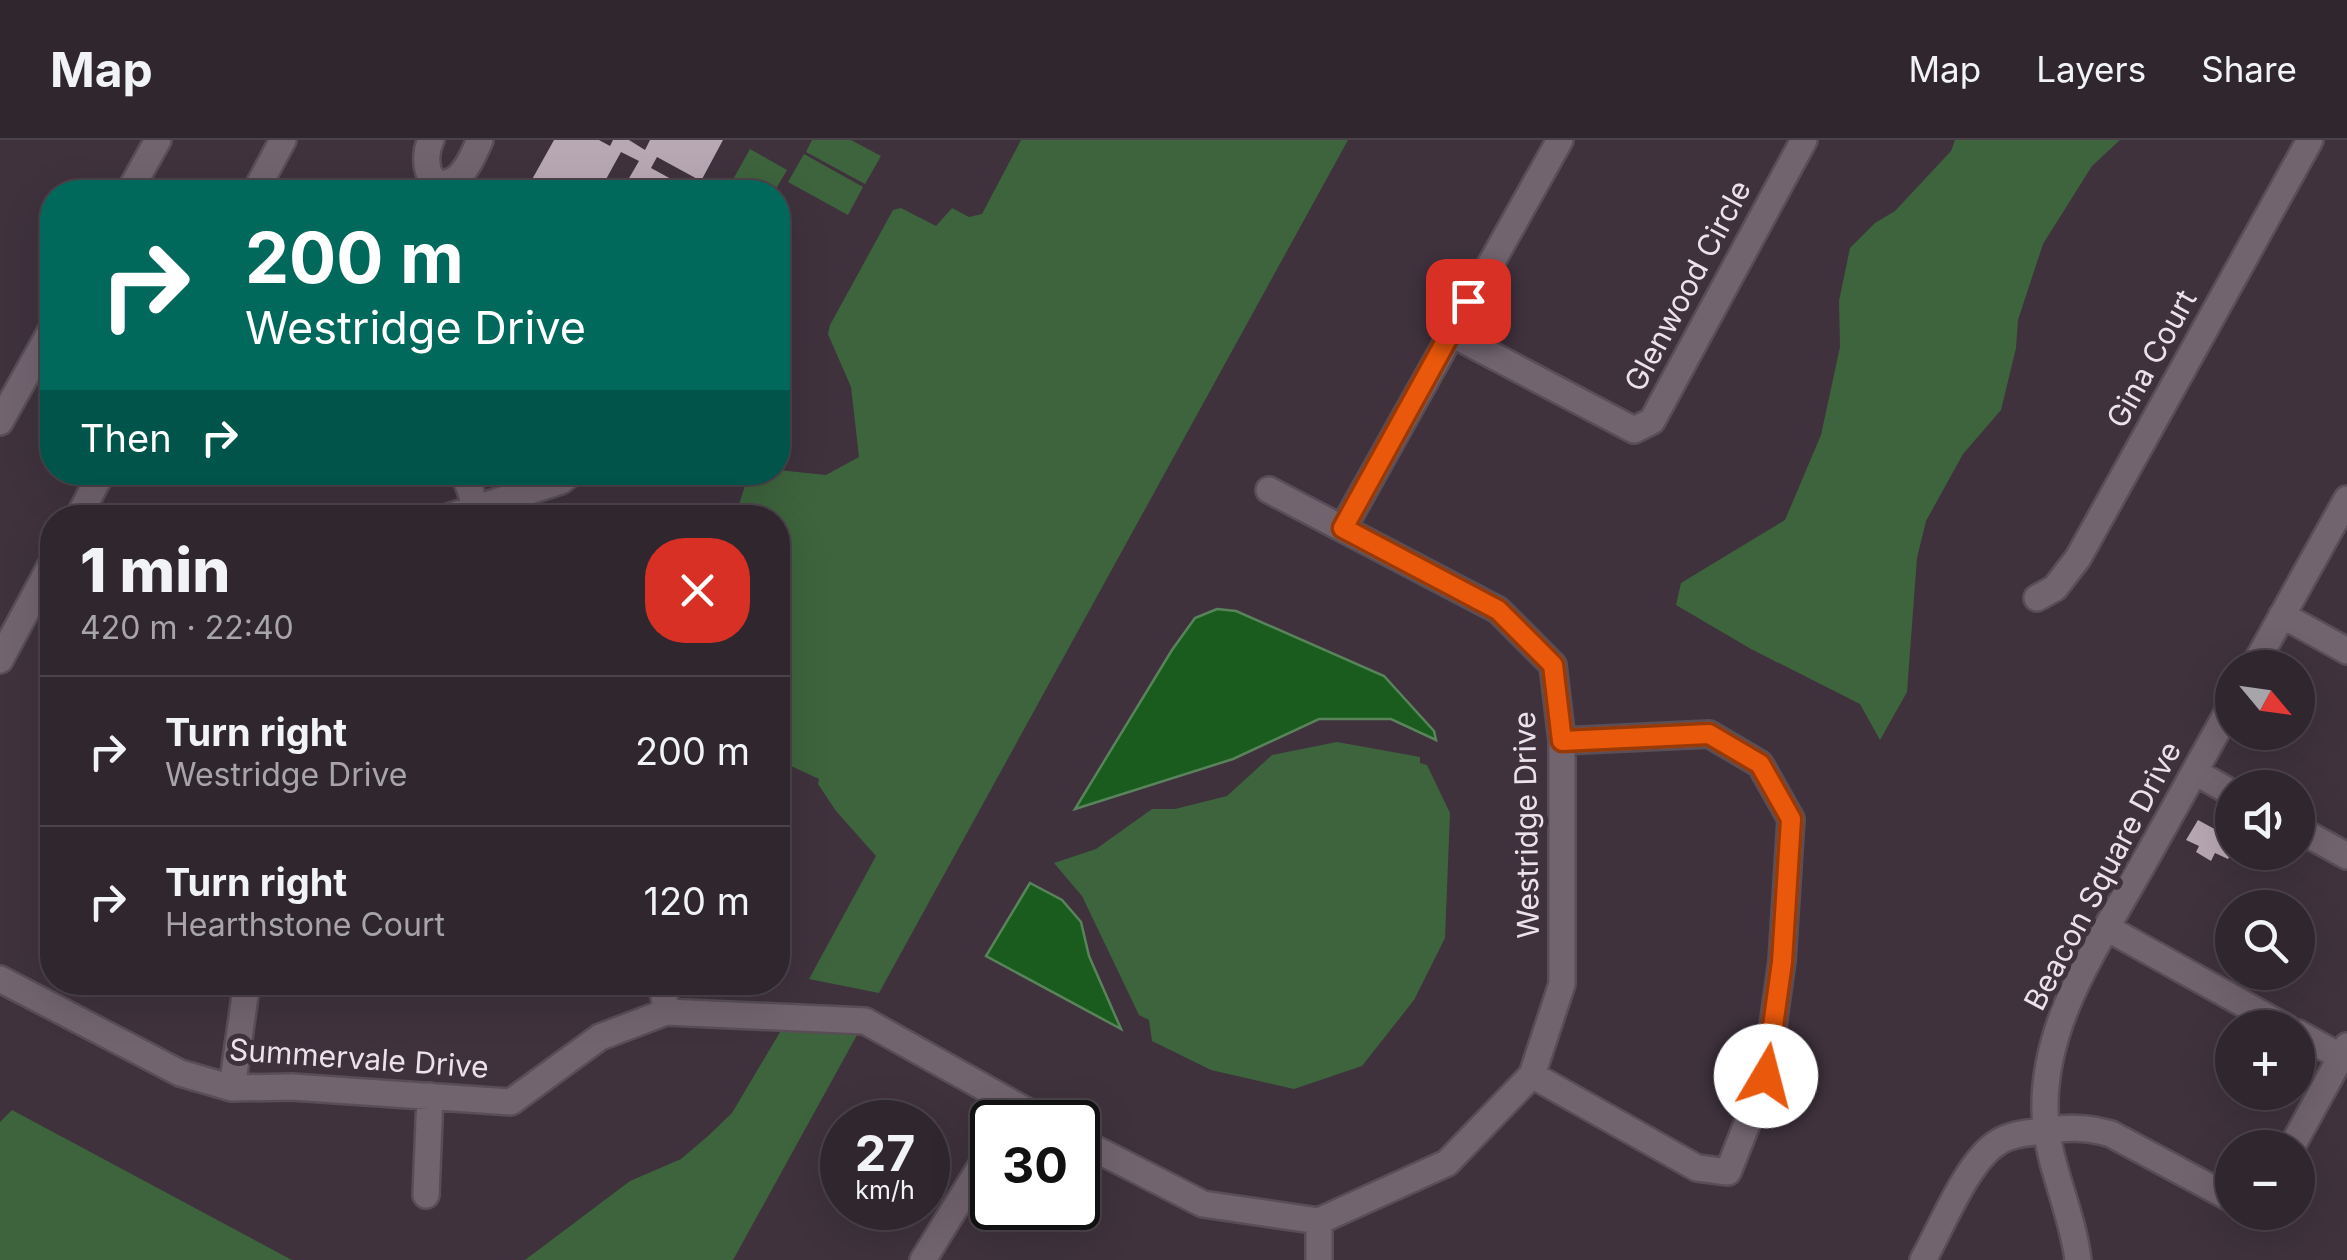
<!DOCTYPE html>
<html lang="en">
<head>
<meta charset="utf-8">
<style>
  :root { --surface:#2f262e; --page:#372e36; --text:#f1f3f6; --muted:#a7a5aa; --line:#4a434a }
  body { margin:0; font-family:Inter,sans-serif; background:var(--page); color:var(--text); height:100vh; display:flex; flex-direction:column; font-size:38px; white-space:nowrap }
  * { box-sizing:border-box; margin:0 }
  p { font-size:32px; color:var(--muted) }
  .icon { flex:none; width:55px; height:55px; fill:none; stroke:currentColor; stroke-width:2; stroke-linecap:round; stroke-linejoin:round }
  .map { position:relative; flex:1; overflow:hidden }
  .side { position:absolute; left:40px; top:365px; width:750px; height:490px; display:flex; flex-direction:column; background:var(--surface); border-radius:40px; box-shadow:0 10px 40px #0002,0 0 0 2px var(--line) }
  .side>* { flex:none }
  .guide { position:absolute; left:40px; top:40px; width:750px; height:305px; border-radius:40px; box-shadow:0 10px 40px #0002,0 0 0 2px var(--line); background:#00695c; color:#fff; overflow:hidden }
  .needle { width:65px; rotate:119deg }
  .controls { position:absolute; left:2215px; top:510px; display:grid; gap:20px }
  .controls a { display:grid; place-items:center; width:100px; height:100px; border-radius:50%; background:var(--surface); box-shadow:0 10px 40px #0002,0 0 0 2px var(--line); font-size:50px }
  .speed { position:absolute; left:820px; top:960px; display:flex; gap:20px; font-size:50px; font-weight:700; text-align:center }
  .speed>* { display:grid; place-content:center; width:130px; height:130px; border-radius:50%; background:var(--surface); box-shadow:0 10px 40px #0002,0 0 0 2px var(--line); line-height:1 }
  .speed small { font-size:25px; font-weight:400 }
  .speed .limit { border:5px solid #111; border-radius:15px; background:#fff; color:#111 }
  .pin { position:absolute; display:grid; place-items:center; width:85px; height:85px; color:#fff; margin:-42px; border-radius:20px; box-shadow:0 5px 15px #0006 }
  .me { position:absolute; width:110px; margin:-55px; rotate:8deg; stroke-linejoin:round; filter:drop-shadow(0 0 8px #0008) }
  .turn { display:flex; align-items:center; gap:35px; height:210px; padding:0 40px; font-size:45px }
  .turn .icon { width:130px; height:130px; stroke-width:2.5 }
  .turn b { display:block; font-size:70px; line-height:85px }
  .then { display:flex; align-items:center; height:95px; padding:0 40px; background:#0003; gap:20px; font-size:38px }
  .round { display:grid; place-items:center; flex:none; width:105px; height:105px; border-radius:40px; background:var(--page) }
  .overview { display:flex; align-items:center; justify-content:space-between; height:170px; padding:0 40px }
  h1 { font-size:60px; font-weight:800; line-height:75px }
  ul { padding:0; list-style:none }
  li { display:flex; align-items:center; gap:30px; height:150px; padding:0 40px; border-top:2px solid var(--line) }
  li div { flex:1 }
  li b { display:block; font-size:38px }
  li em { font-style:normal }
  header { display:flex; align-items:center; gap:60px; box-sizing:border-box; height:140px; padding:0 50px; background:var(--surface); border-bottom:2px solid var(--line) }
  header strong { font-size:48px }
  nav { display:flex; gap:55px; margin-inline-start:auto; font-size:35px }
  .map>svg:first-child { display:block }
  .green { fill:#3d643d }
  .water { fill:#1a5b1e; stroke:#59845b; stroke-width:2.5 }
  .building { fill:#b8a8b4 }
  .lines { fill:none; stroke-linecap:round; stroke-linejoin:round }
  .minor-casing { stroke:#594e56; stroke-width:30 }
  .minor { stroke:#72646f; stroke-width:25 }
  .route-casing { stroke:#983908; stroke-width:25 }
  .route { stroke:#ea580c; stroke-width:18 }
  .labels { text-anchor:middle; stroke-width:10; stroke-linejoin:round; paint-order:stroke }
  .street-label { font-size:30px; fill:#ebe3e9; stroke:#3f323d }
</style>
</head>
<body>
<header>
<strong>Map</strong>
<nav><a>Map</a><a>Layers</a><a>Share</a></nav>
</header>
<div class="map">
<svg width="2347" height="1120" viewBox="0 0 2347 1120">
  <rect width="100%" height="100%" fill="#3f323d"/>
  <path class="green" d="M812,0H851L881,16L865,44L806,12Z
    M1021,0H1348L879,853L809,839L876,716L836,671L818,644L819,639L778,620V378L735,377L749,333L778,330L826,335L859,317L851,247L828,194L830,185L893,70L901,68L936,86L952,68L969,77L982,74Z
    M1955,0H2120L2092,26L2043,104L2018,180L2016,208L2001,270L1963,314L1926,381L1917,418L1907,552L1880,600L1860,564L1751,509L1676,465L1681,443L1785,380L1821,295L1840,207L1839,161L1850,108L1875,83L1895,71L1951,11Z
    M750,9L787,30L774,52H726Z
    M804,14L863,47L848,75L788,42Z
    M1337,602L1420,617V623L1427,625L1450,673L1445,798L1414,860L1362,926L1294,949L1211,930L1152,901L1149,880L1139,875L1082,756L1054,723L1096,709L1152,669H1175L1227,656L1272,615Z
    M786,882L857,895L733,1120H525L630,1041L681,1019L708,996L732,973Z
    M12,970L292,1120H0V982Z"/>
  <path class="water" d="M1217,469L1236,471L1384,536L1434,591L1436,600L1391,579H1319L1233,619L1075,669L1172,510L1195,478Z
    M1030,743L1062,760L1081,782L1089,816L1121,889L986,816Z"/>
  <path class="building" d="M554,0H599L610,6L613,0H629L645,10L650,0H723L701,41L657,17L651,28L695,52H621L639,21L621,12L599,52H525Z
    M2198,680L2220,692L2224,685L2232,689V712L2228,719L2215,713L2211,721L2196,712L2199,706L2186,700Z"/>
  <g class="lines">
    <defs>
      <path id="minor" d="M431,0C422,17 426,54 454,40C467,32 474,13 480,0
        M129,52L158,0
        M255,52L283,0
        M1450,193L1634,290L1652,281L1804,0
        M0,282L52,189
        M464,332L476,368
        M78,378L102,332
        M445,378L561,341L572,332
        M1343,388L1560,0
        M2037,458L2055,448L2078,418L2310,0
        M2282,475L2347,511
        M0,520L52,423
        M2253,528L2347,359
        M2195,632L2232,653
        M2298,689L2347,716
        M2107,788L2287,888
        M0,839L180,933L232,948L292,947L511,962L600,897L666,872L865,881L1046,982
        M662,842L666,872
        M2298,893L2341,917
        M1532,935L1697,1028L1728,1032L1766,936L1782,821L1791,679L1760,624L1709,594L1562,601
        M232,948L247,842
        M1078,1000L1203,1064L1319,1081L1447,1023L1532,935L1562,844V601L1553,525L1498,470L1269,350
        M2291,1008L2347,906
        M426,1055L430,956
        M923,1120L992,1008
        M1319,1120V1081
        M1923,1120C1941,1088 1967,1022 1997,1003C2010,994 2027,993 2042,991C2067,987 2087,987 2111,994L2232,1059
        M2078,1120C2072,1069 2046,1022 2045,971C2043,884 2094,811 2135,738C2168,680 2200,622 2232,564"/>
    </defs>
    <use href="#minor" class="minor-casing"/>
    <use href="#minor" class="minor"/>
  </g>
  <g class="lines">
    <defs>
      <path id="route" d="M1468,161L1343,388L1498,470L1553,525L1562,601L1709,594L1760,624L1791,679L1782,822L1766,936"/>
    </defs>
    <use href="#route" class="route-casing"/>
    <use href="#route" class="route"/>
  </g>
  <g class="labels">
    <g class="street-label">
      <text transform="translate(1688 146) rotate(-62)" y="10">Glenwood Circle</text>
      <text transform="translate(2152 219) rotate(-61)" y="10">Gina Court</text>
      <text transform="translate(1527 685) rotate(-91)" y="10">Westridge Drive</text>
      <text transform="translate(2103 736) rotate(-62)" y="10">Beacon Square Drive</text>
      <text transform="translate(359 919) rotate(4)" y="10">Summervale Drive</text>
    </g>
  </g>
</svg>
<div class="controls">
<a><svg class="needle" viewBox="-14 -14 28 28"><path d="M0-13l5 13h-10z" fill="#e53935"/><path d="M0 13l5-13h-10z" fill="#a7a5aa"/></svg></a>
<a><svg class="icon" aria-label="sound" viewBox="0 0 24 24"><path d="M4 9h4l5-4v14l-5-4H4zM17 9q2 3 0 6"/></svg></a>
<a><svg class="icon" aria-label="search" viewBox="0 0 24 24"><circle cx="10" cy="10" r="6"/><path d="M15 15l6 6"/></svg></a>
<a>+</a>
<a>−</a>
</div>
<div class="speed"><div>27<small>km/h</small></div><div class="limit">30</div></div>
<div class="pin" style="left:1468px;top:161px;background:#d93025"><svg class="icon" aria-label="arrive" viewBox="0 0 24 24"><path d="M6 21V4h12l-3 4 3 4H6"/></svg></div>
<svg class="me" style="left:1766px;top:936px" viewBox="-20 -20 40 40"><circle r="19" fill="#fff"/><path d="M0-13L10 11 0 6-10 11z" fill="#ea580c"/></svg>
<div class="guide">
<div class="turn"><svg class="icon" aria-label="right" viewBox="0 0 24 24"><path d="M7 20v-9h11M14 6l5 5-5 5"/></svg><div><b>200 m</b>Westridge Drive</div></div>
<div class="then">Then<svg class="icon" aria-label="right" viewBox="0 0 24 24"><path d="M7 20v-9h11M14 6l5 5-5 5"/></svg></div>
</div>
<section class="side">
<div class="overview"><div><h1>1 min</h1><p>420 m · 22:40</p></div><a class="round" style="background:#d93025;color:#fff"><svg class="icon" aria-label="close" viewBox="0 0 24 24"><path d="M6 6l12 12M18 6L6 18"/></svg></a></div>
<ul>
<li><svg class="icon" aria-label="right" viewBox="0 0 24 24"><path d="M7 20v-9h11M14 6l5 5-5 5"/></svg><div><b>Turn right</b><p>Westridge Drive</p></div><em>200 m</em></li>
<li><svg class="icon" aria-label="right" viewBox="0 0 24 24"><path d="M7 20v-9h11M14 6l5 5-5 5"/></svg><div><b>Turn right</b><p>Hearthstone Court</p></div><em>120 m</em></li>
</ul>
</section>
</div>
</body>
</html>
